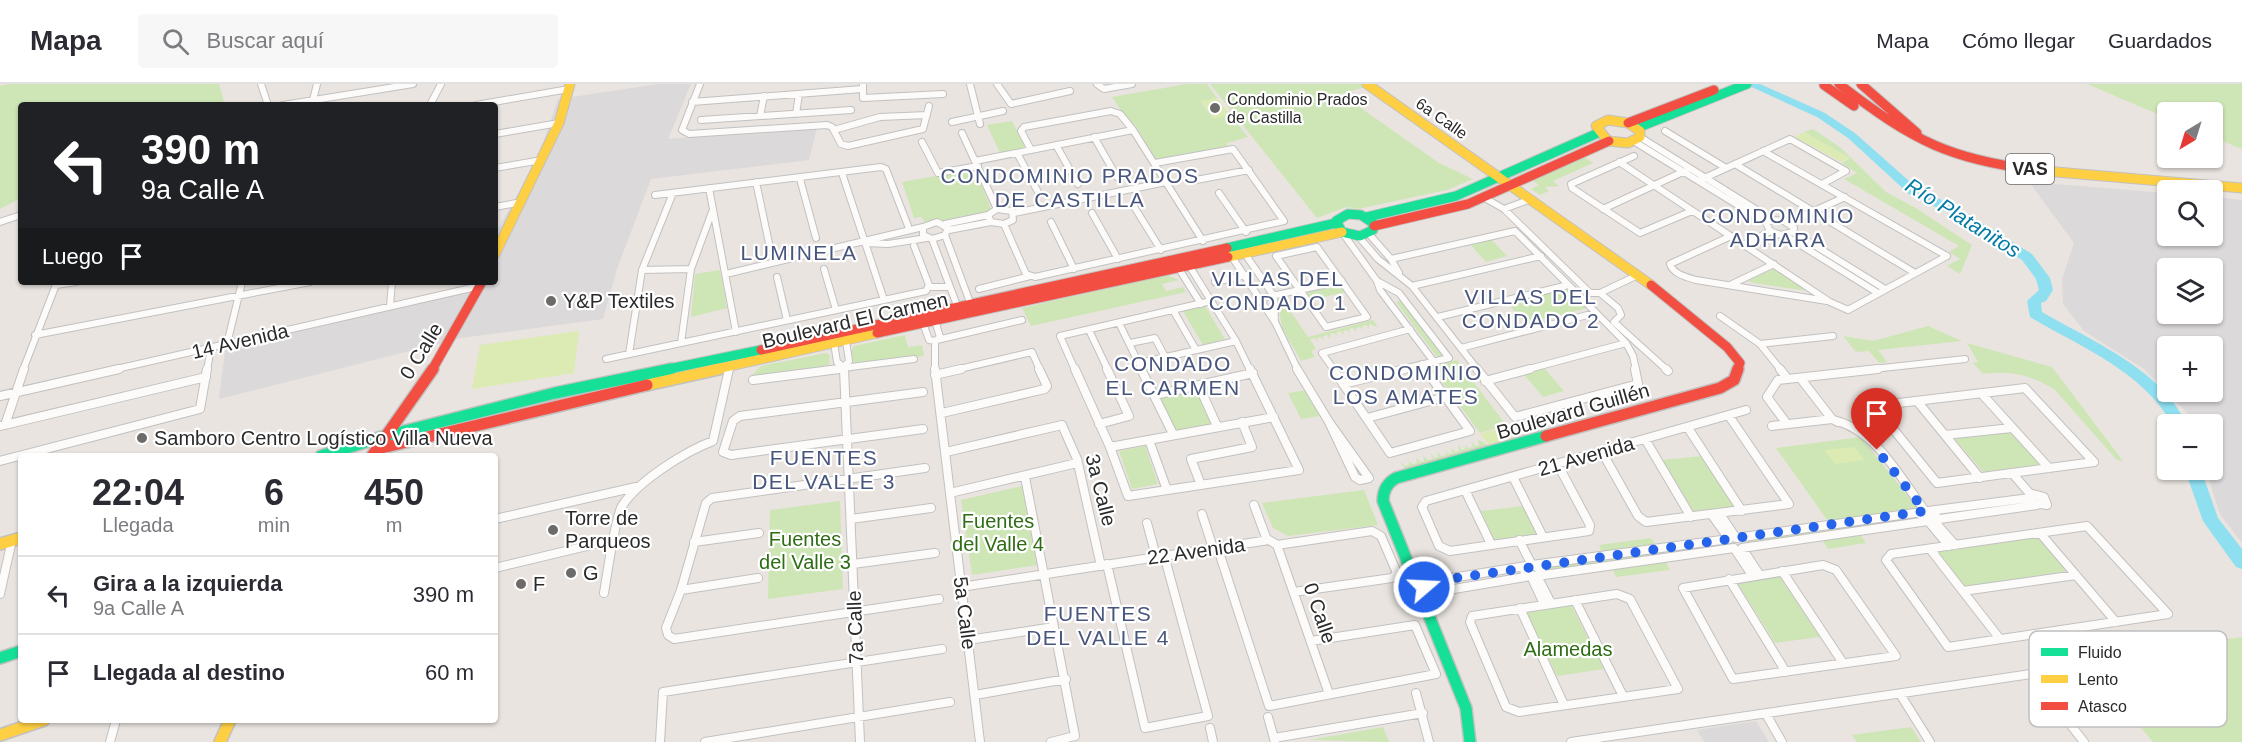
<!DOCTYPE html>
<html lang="es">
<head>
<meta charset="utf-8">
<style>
  :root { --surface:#fff; --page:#f7f7f7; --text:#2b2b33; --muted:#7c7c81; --line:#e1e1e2 }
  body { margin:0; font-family:Helvetica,sans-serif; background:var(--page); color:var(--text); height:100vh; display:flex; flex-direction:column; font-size:22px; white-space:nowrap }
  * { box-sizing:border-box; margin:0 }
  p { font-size:20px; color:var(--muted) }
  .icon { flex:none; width:33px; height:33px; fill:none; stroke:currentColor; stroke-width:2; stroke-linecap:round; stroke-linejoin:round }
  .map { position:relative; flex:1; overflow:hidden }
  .drawer { position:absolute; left:18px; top:369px; width:480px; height:270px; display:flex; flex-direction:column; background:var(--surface); border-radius:6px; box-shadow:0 2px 4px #0004 }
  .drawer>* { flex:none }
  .banner { position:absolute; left:18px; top:18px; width:480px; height:183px; border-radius:6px; box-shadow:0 2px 4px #0004; background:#202124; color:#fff; overflow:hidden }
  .needle { width:39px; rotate:218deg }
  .tools { position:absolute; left:2157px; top:18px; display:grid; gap:12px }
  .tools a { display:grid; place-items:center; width:66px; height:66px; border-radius:6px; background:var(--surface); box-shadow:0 2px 4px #0004; font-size:30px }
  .pin { position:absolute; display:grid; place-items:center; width:51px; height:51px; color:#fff; margin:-62px -26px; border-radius:50% 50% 50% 0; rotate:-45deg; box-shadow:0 0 6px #0007 }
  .pin .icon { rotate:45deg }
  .me { position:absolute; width:66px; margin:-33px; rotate:71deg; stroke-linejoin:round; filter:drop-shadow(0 0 4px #0008) }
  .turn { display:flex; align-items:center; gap:21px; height:126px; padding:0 24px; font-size:27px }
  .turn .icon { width:78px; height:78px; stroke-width:2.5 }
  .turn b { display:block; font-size:42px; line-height:51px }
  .then { display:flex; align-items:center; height:57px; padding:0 24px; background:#0003; gap:12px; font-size:22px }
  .eta { display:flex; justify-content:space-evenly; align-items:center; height:102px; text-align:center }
  .eta b { font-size:36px; font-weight:800; line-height:42px }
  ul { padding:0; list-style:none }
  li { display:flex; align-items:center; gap:18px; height:78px; padding:0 24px; border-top:2px solid var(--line) }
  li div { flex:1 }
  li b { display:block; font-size:22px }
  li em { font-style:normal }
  header { display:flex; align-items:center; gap:36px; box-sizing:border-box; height:84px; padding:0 30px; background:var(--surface); border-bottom:2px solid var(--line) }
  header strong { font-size:28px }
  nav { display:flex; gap:33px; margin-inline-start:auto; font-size:21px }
  .search { width:420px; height:54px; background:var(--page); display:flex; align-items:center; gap:15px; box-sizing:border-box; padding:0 21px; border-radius:6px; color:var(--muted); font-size:22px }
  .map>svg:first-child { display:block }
  .industrial { fill:#dcd9db; fill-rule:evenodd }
  .green { fill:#cee6b6 }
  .pitch { fill:#dbebb3 }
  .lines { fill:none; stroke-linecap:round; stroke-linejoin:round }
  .river { fill:#8edff0; fill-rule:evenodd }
  .street-far1-casing { stroke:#c2c1c1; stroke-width:8 }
  .street-casing { stroke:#c2c1c1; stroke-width:10 }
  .fast-far1-casing { stroke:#c2c1c1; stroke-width:11 }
  .fast-casing { stroke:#c2c1c1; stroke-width:14 }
  .slow-far1-casing { stroke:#c2c1c1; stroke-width:11 }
  .slow-casing { stroke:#c2c1c1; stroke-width:14 }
  .jam-far1-casing { stroke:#c2c1c1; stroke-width:11 }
  .jam-casing { stroke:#c2c1c1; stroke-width:14 }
  .street-far1 { stroke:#fcfbfa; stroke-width:6 }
  .street { stroke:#fcfbfa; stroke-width:8 }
  .fast-far1 { stroke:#16e098; stroke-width:9 }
  .fast { stroke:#16e098; stroke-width:11 }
  .slow-far1 { stroke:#ffcf43; stroke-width:9 }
  .slow { stroke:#ffcf43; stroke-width:11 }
  .jam-far1 { stroke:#f24e42; stroke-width:9 }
  .jam { stroke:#f24e42; stroke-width:11 }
  .route { stroke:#2563eb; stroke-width:10; stroke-dasharray:0 18 }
  .poi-dot { fill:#6d6b69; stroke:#fff; stroke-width:2 }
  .labels { text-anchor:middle; stroke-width:4.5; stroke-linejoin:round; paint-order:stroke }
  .far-poi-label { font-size:16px; fill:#2a2a2a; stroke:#fff; text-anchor:start }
  .far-street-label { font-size:16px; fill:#2a2a2a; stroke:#fff }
  .shield { fill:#fff; stroke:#6a6a6a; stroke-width:1.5 }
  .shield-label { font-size:18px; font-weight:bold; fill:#2a2a2a }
  .poi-label { font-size:20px; fill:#2a2a2a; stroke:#fff; text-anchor:start }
  .street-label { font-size:20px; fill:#2a2a2a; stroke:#fff }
  .park-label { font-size:20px; fill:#2f6d15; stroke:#fff }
  .neighbourhood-label { font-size:21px; letter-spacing:1.5px; fill:#48567e; stroke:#fff }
  .water-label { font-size:21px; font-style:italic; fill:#047ba4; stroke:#fff }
  .key { fill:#fff; stroke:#bfbfbf; stroke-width:1.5 }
  .key-label { font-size:16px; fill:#2a2a2a }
</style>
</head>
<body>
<header>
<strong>Mapa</strong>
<div class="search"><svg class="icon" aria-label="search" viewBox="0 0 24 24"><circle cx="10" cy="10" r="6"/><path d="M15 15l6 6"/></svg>Buscar aquí</div>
<nav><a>Mapa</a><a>Cómo llegar</a><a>Guardados</a></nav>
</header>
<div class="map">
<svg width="2242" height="658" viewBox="0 0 2242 658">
  <rect width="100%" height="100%" fill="#e9e4df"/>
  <path class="industrial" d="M659,0H691L668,55L817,44L809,76L651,95L617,185L603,235L461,254L219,315L226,260L462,209L468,198H495V150L538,74L558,15Z
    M2029,98L2167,109L2168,152H2212L2213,113L2242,116V459L2220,430L2206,386H2212V340H2193L2190,332L2144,285L2084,247L2063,220L2062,195L2074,159ZM2168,184H2212V230H2168ZM2168,262H2212V308H2168Z
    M1756,637L1769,658H1704L1697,646Z"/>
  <path class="green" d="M8,0H219L225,21H21V114L0,125V2Z
    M1187,0H1207L1217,14L1201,18L1213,34L1230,31L1248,53L1227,59V62L1156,76L1136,42L1130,39L1112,13Z
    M1210,0H1361L1365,3L1341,10L1439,79L1473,95L1447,106L1358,125L1346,123L1317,134Z
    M2087,0H2242V65L2213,53L2212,28H2168L2167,34Z
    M1012,37L1027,65L1000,69L987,41Z
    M1813,45L1841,64L1886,108L1914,123L1972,161L1960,190L1947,182L1960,175L1949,168L1959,162L1844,95L1857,89L1842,79L1850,74L1804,48Z
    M1582,71L1593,79L1553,97L1559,102L1545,103L1549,107L1540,111L1531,105L1539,101L1529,94Z
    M975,85L991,125L986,129L945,137L938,135L924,138L922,133L914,134L902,98Z
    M1489,153L1507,172L1486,178L1468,158Z
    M1776,184L1809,206L1808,207L1753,199L1747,196Z
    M720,186L727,224L691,233L695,190Z
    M1167,191L1179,196L1162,200L1166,207L1183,203L1186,208L1031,242L1022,224Z
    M1339,201L1346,208L1311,216L1307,211L1309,207Z
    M1567,202L1587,224L1526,240L1506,217Z
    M1281,213L1308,253L1373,236L1378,243L1369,240V245L1366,241L1362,242L1363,246L1360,243L1356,244L1357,248L1353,244L1349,245L1350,250L1347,246L1343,247L1344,251L1340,247L1336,249L1339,253L1334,249L1330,250V255L1327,251L1323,252L1324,257L1321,253L1317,254L1318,258L1315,254L1310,255L1316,265L1311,267L1315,273L1301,277L1282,244L1277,214Z
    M1402,216L1444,271L1437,273L1396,218Z
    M1205,222L1225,255L1203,261L1183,227Z
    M1928,242L1962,257L1878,266L1887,278L1879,279L1869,267L1856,268L1843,252L1873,257Z
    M905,251L908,263L922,261L924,272L854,280L851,267L854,262Z
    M1967,259L2052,283L2123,377L2117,376L2055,306C2030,290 2011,287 1983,290L1973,279L1978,278Z
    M826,269L830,271L829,281L750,293L761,282Z
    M1457,276L1506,341L1480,349L1430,282Z
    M1543,283L1564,307L1543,313L1522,288Z
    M1196,305L1212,340L1174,348L1160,312Z
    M1307,306L1320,332L1301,335L1288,309Z
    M2011,348L2040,381L1983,388L1954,354Z
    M1861,353L1918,425L1828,437L1776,364Z
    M1478,355L1489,362L1406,386L1400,378L1406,382L1410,380L1407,376L1413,380L1417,379L1416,373L1420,378L1424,377L1423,371L1427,376L1432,375L1431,369L1434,374L1438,373L1437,367L1441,372L1446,371L1445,365L1448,370L1453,369L1451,363L1455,368L1459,367L1458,361L1462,366L1466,364L1465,359L1468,364L1473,363L1471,357L1475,362L1479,361Z
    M1145,362L1158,400L1132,405L1119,367Z
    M1702,372L1736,423L1694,428L1662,376Z
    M1022,402L1037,481L972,491L961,416Z
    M1364,406L1378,441L1288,452L1273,444L1262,419Z
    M840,417L843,505L768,515L770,426Z
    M1523,422L1537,450L1494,456L1481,427Z
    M1914,430L1920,437L1749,462L1744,454Z
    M1859,449L1866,459L1828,465L1821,454Z
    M2038,453L2068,487L1965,503L1937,468Z
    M1651,454L1656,462L1603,470L1599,461Z
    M1722,457L1726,465L1545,489L1541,482Z
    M1665,477L1670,486L1616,493L1612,484Z
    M1780,491L1820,553L1775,559L1736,497Z
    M1571,521L1604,585L1557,592L1526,527Z
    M2242,553V658H2153L2093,586L2151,576L2144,566Z
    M1383,643L1389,658L1309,656Z
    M1911,643L1921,658H1857L1852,651Z"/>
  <path class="pitch" d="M1217,14L1230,31L1214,35L1201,17Z
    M1804,48L1850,74L1841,78L1795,53Z
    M579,247L574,289L472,305L480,261Z
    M1504,343L1514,355L1490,362L1480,350Z
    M1854,363L1865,376L1835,380L1824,366Z"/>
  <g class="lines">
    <path class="river" d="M1745,0H1760L1825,29L1856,50L1917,104L1958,124L2032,170L2050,194L2053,206L2046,217L2041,219L2042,228C2090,256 2164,287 2186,340H2172C2144,288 2079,262 2030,233L2027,217L2039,206L2036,195L2022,176L1950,130L1909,110L1848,54L1817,33Z
      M2185,386H2201L2218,434L2242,465V485L2236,483L2203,437Z"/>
    <defs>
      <path id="street-far1" d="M261,0L268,21
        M700,0L682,46L689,50L827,41L832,43L841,60L848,62L923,45L929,22
        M863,0V14L943,10
        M970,0L980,40
        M997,0L1011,20L1070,7
        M1097,0L1104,5L1132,0
        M313,16L317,0
        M692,18L862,5
        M283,21L413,0
        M430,21L441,0
        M476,21L569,5
        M796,30L799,10
        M760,32L764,12
        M701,36L851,26
        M952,38L1003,27
        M834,46L880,33L927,31
        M1665,47L1726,84
        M962,49L997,125
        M495,50L559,39
        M1094,53L1117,93
        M1640,53L1773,136
        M922,58L938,89L978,82
        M1635,58L1767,139
        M1056,61L1078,100
        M1031,66L1021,47L1024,43L1111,27L1120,30L1133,46L1203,157
        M1763,67L1947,172
        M1017,69L1038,108
        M1634,72L1571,100L1572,104L1640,149L1692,127
        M975,77L1133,46
        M1619,78L1830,218L1848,226L1947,172
        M1735,80L1915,189
        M495,84L542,76
        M842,89L884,216
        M800,95L816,154
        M1700,96L1790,55L1846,87L1822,100
        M1191,97L1249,86
        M756,98L770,164
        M709,104L736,248
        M1219,109L1246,148
        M655,111L881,83L886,85L908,142
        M1483,113L1504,125L1590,209H1600
        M1133,121L1161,166
        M495,123L522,118
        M997,125L1012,127L1013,136L1004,140L991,138L988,131Z
        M1504,125L1531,115
        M1603,125L1687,86
        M1014,129L1166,98
        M1092,129L1118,175
        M1773,136L1784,137L1794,144L1793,148L1781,151L1770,147L1766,139Z
        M0,138L21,131
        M937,138L948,144L945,151L932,155L923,151V143Z
        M1051,138L1074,185
        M1788,139L1845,113
        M945,140L988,131
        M1004,140L1026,190L1035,193L1284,137L1233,65L1155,79
        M949,146L991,138
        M1342,148L1377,197L1380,206L1434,278
        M1793,148L1885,205
        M1369,150L1391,175L1399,189
        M945,151L971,221
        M1358,152L1378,175L1412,202L1478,286
        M1731,152L1670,180C1673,190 1686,193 1696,196L1827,217
        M1786,152L1878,209
        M932,155L958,224
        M867,159L888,160L927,154
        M1745,160L1771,147
        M1317,163L1367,233L1326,243L1276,172Z
        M1245,170L1274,212L1275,238
        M1232,173L1275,238L1298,286
        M1391,175L1515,147L1626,259L1633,272L1636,286
        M1190,183L1236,257L1250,286
        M824,185L836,226
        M1179,185L1201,220
        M642,186L691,185
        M726,190L923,143
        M1638,191L1600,209L1618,224L1621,231L1614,238L1667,286
        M777,193L787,236
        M1377,197L1399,209L1449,274L1399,286
        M1215,198L1246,191
        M56,201L76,198
        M1730,201L1774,180
        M1412,202L1541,172
        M930,203H950
        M979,205L1030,192
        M1257,215L1342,197
        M390,222L392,198
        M1173,226L1196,266
        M1720,232L1760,260L1781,286
        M1438,233L1568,201
        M935,237L940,253L935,257V286
        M923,239L929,256L935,257
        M1119,239L1142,286
        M1089,246L1108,286
        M35,251L310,198
        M937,256L1022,236
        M681,259L691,185L712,128
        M834,259L837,278L844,283
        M1130,259L1155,254L1165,273
        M227,260L242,198
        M1760,260L1833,252
        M1461,264L1595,229
        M629,270L642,186L673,109
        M606,275L926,207L929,201L914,162
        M1140,279L1236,257
        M1422,280L1427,286
        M844,283V286
        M844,283L849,277L846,257
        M23,286L57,198
        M112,286L480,202
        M207,286L211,264
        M729,286L730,281
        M827,286L914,275
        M955,286L1032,268L1040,286
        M1075,286L1060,252L1211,217
        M1334,286L1322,269L1410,245
        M1525,286L1626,259
        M1864,286L1965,275"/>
      <path id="street" d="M844,285L860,658
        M935,285L980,658
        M1075,285L1110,363L1128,412L1299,386L1250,285
        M1141,285L1173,350
        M1297,285L1329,338
        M1333,285L1390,369L1470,347L1425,285
        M1477,285L1515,333L1638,300L1635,285
        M1666,285L1668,287
        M1780,285L1787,294
        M935,291L961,285
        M1801,295L1832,335L1838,338
        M753,296L839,285
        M1485,297L1530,285
        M1343,300L1405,285
        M1199,302L1217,342
        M2025,304L2094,378L1937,399L1877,325L1882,321Z
        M923,308L740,332L733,337L723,368L731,371L923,345
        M1981,309L2049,384
        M1155,311L1253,289
        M0,312L119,285
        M1917,317L1980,394
        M942,329L1045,305L1047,302L1039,285
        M1367,334L1445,313
        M1837,337C1877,348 1902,396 1925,427
        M1329,338L1369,394L1360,396L1355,393Z
        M1099,340L1129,332L1107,285
        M1787,340L1767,313L1778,296L1878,285
        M5,341L24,285
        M0,342L206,293
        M1772,342L1832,335
        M1688,344L1742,427
        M1945,351L2012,344
        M1645,355L1691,433
        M1149,356L1167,406
        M1110,363L1274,333
        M946,368L1062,341L1077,375L1101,482
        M1602,368L1638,432L1646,438L1789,420L1729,332
        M0,377L200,325L207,285
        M1558,381L1590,441L1589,447L1450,467L1439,462L1422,423L1426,417L1746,326
        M925,384L712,414L706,419L681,506L666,544L668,551L674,555L939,515
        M2012,389L2031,411
        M1025,393L1075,652L1051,658
        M1513,393L1543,453
        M1201,401L1191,375L1252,363L1242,338
        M1465,406L1491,460
        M950,409L1077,379
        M2033,410L2044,413L2047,421L2034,419L2030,414Z
        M1254,421L1267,456
        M1928,427L2030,414
        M1202,430L1213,464
        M1720,430L1736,454L1922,428
        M1920,430L1931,428L1936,432L1934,437
        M495,435L636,403
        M851,435L931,424
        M1926,437L2037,421
        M1934,437L1955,461
        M1147,439L1156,472
        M2087,442L2168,530L1948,563L1886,476L1891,470Z
        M2040,449L2116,538
        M1519,456L1532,481L1729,455L1712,431
        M694,458L759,449
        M1277,461L1329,610
        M1218,465L1269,622L1436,590L1415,541L1311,557
        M1930,465L2000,555
        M853,480L935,469
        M1107,480L1145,644L1208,632L1164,471
        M1823,481L1836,486L1896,572L1733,595L1683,504Z
        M1529,482H1536L1541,487L1537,492L1525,490L1524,485Z
        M495,484L616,455
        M1782,487L1843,579
        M1759,490L1742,464L1928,437L1949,462
        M1537,492L1734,464L1752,491
        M1537,492L1551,519
        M1729,495L1786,588
        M1433,497L1526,482
        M961,503L1269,456L1277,461L1372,447L1381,452L1397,489L1392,494L1294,508
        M681,506L758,494
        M1437,507L1441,503L1437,498L1428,497L1424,501L1427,507L1436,508L1531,492L1544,520
        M1963,507L2076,491
        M604,509C607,492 615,433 622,422C638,397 686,367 713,357L729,285
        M0,510L12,456
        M1617,510L1630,515L1678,605L1519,628L1506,623L1470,538L1472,532Z
        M1575,516L1623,612
        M1520,524L1564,621
        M968,556L1054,543
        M1416,609L1429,658
        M1900,610L1930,658
        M975,611L1066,595
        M1766,630L1782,658
        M1268,633L1275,658
        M1210,644L1213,658
        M1274,654L1423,629
        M110,658L116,636
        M660,658L663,608L942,565
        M705,658L950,618
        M1571,658L2031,590L2084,658"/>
      <path id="fast-far1" d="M1637,44L1747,0
        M1348,130L1361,131L1373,139V146L1360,152L1342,148L1336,137Z
        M1367,133L1456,112L1598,49
        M1227,164L1336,139
        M664,286L761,266"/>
      <path id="fast" d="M385,352L555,309L671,285
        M321,372L385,352
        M0,574L21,567
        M1470,658L1466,624L1383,417C1383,406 1387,399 1396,394L1546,352"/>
      <path id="slow-far1" d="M1367,0L1651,201
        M1608,36L1628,39L1640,47V53L1628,59L1608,57L1596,42Z
        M2045,87L2242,104
        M495,170L559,39L570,0
        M1228,173L1342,148
        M712,286L877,249"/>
      <path id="slow" d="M647,301L719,285
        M0,460L21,454
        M0,651L44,636
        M220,658L230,636"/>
      <path id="jam-far1" d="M1839,0C1913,57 1951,77 2045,87
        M1861,0L1917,49
        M1824,1L1854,22
        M1628,39L1714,6
        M1374,142L1468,120L1609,57
        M1651,201L1727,263L1740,279L1737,286
        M877,249L1228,173
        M761,266L1227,164
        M432,286L482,198"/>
      <path id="jam" d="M1546,352L1720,304L1734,296L1738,285
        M377,365L647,301
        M372,372L433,285"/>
    </defs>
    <use href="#street-far1" class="street-far1-casing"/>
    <use href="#street" class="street-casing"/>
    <use href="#fast-far1" class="fast-far1-casing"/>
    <use href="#fast" class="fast-casing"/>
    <use href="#slow-far1" class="slow-far1-casing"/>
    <use href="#slow" class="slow-casing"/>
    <use href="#jam-far1" class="jam-far1-casing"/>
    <use href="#jam" class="jam-casing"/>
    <use href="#street-far1" class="street-far1"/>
    <use href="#street" class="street"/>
    <use href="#fast-far1" class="fast-far1"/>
    <use href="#fast" class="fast"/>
    <use href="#slow-far1" class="slow-far1"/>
    <use href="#slow" class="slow"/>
    <use href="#jam-far1" class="jam-far1"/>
    <use href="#jam" class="jam"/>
  </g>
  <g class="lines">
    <path class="route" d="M1424,503L1428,498L1925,427L1877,366"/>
  </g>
  <g class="poi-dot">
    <circle cx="1215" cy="24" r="6"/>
    <circle cx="551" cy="217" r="6"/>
    <circle cx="142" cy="354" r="6"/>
    <circle cx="553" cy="446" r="6"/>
    <circle cx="571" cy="489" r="6"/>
    <circle cx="521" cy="500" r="6"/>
  </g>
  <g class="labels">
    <g class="far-poi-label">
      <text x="1227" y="21">Condominio Prados<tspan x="1227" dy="18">de Castilla</tspan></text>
    </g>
    <g class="far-street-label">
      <text transform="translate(1442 34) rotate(35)" y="6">6a Calle</text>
    </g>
    <rect class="shield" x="2006" y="70" width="48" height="30" rx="4.5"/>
    <g class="shield-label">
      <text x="2030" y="91">VAS</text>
    </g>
    <g class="poi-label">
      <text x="563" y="224">Y&amp;P Textiles</text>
      <text x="154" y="361">Samboro Centro Logístico Villa Nueva</text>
      <text x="565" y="441">Torre de<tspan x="565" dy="23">Parqueos</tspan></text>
      <text x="583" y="496">G</text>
      <text x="533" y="507">F</text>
    </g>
    <g class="street-label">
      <text transform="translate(855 236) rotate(-13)" y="7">Boulevard El Carmen</text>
      <text transform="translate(240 257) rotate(-13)" y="7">14 Avenida</text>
      <text transform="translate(421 267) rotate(-58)" y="7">0 Calle</text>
      <text transform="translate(1573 327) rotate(-16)" y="7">Boulevard Guillén</text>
      <text transform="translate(1586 372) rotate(-16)" y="7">21 Avenida</text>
      <text transform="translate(1101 406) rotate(76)" y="7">3a Calle</text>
      <text transform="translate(1196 467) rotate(-8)" y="7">22 Avenida</text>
      <text transform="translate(965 529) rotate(83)" y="7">5a Calle</text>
      <text transform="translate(1320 529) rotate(71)" y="7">0 Calle</text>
      <text transform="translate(855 543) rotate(-92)" y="7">7a Calle</text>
    </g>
    <g class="park-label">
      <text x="998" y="444">Fuentes<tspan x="998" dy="23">del Valle 4</tspan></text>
      <text x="805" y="462">Fuentes<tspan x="805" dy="23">del Valle 3</tspan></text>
      <text x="1568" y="572">Alamedas</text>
    </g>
    <g class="neighbourhood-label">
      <text x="1070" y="99">CONDOMINIO PRADOS<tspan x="1070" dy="24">DE CASTILLA</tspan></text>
      <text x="1778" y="139">CONDOMINIO<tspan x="1778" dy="24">ADHARA</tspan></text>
      <text x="799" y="176">LUMINELA</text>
      <text x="1278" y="202">VILLAS DEL<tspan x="1278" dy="24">CONDADO 1</tspan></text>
      <text x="1531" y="220">VILLAS DEL<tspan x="1531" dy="24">CONDADO 2</tspan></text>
      <text x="1173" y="287">CONDADO<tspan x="1173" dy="24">EL CARMEN</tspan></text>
      <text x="1406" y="296">CONDOMINIO<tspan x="1406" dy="24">LOS AMATES</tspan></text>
      <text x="824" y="381">FUENTES<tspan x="824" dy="24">DEL VALLE 3</tspan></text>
      <text x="1098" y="537">FUENTES<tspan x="1098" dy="24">DEL VALLE 4</tspan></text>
    </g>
    <g class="water-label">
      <text transform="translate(1963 134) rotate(32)" y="7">Río Platanitos</text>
    </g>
  </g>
  <rect x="2029" y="547" width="198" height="96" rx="9" class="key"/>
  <rect x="2041" y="564" width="27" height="8" fill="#16e098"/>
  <rect x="2041" y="591" width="27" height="8" fill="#ffcf43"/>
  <rect x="2041" y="618" width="27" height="8" fill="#f24e42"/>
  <g class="key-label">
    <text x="2078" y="574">Fluido</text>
    <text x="2078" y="601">Lento</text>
    <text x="2078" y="628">Atasco</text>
  </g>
</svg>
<div class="tools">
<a><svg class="needle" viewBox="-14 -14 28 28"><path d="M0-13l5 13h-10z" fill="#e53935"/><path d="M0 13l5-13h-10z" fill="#7c7c81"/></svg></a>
<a><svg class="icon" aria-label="search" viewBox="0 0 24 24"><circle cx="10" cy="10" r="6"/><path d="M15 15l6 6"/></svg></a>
<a><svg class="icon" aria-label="layers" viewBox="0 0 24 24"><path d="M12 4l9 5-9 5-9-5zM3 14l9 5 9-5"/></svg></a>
<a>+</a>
<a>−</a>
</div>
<div class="pin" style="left:1877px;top:366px;background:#d93025"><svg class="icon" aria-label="arrive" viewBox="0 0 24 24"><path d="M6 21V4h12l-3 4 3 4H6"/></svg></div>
<svg class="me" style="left:1424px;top:503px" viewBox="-20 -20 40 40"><circle r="17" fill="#2563eb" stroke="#fff" stroke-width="3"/><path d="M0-11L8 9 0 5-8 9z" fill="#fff"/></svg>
<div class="banner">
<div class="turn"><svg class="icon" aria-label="left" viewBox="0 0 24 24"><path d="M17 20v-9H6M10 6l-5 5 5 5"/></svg><div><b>390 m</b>9a Calle A</div></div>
<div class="then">Luego<svg class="icon" aria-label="arrive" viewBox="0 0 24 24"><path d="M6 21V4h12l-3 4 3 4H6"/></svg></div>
</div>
<section class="drawer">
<div class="eta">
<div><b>22:04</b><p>Llegada</p></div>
<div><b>6</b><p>min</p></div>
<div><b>450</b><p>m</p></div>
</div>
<ul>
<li><svg class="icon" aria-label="left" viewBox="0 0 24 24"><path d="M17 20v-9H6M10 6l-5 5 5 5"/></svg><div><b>Gira a la izquierda</b><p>9a Calle A</p></div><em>390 m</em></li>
<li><svg class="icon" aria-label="arrive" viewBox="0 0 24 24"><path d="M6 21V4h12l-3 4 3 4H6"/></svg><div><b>Llegada al destino</b></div><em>60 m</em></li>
</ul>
</section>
</div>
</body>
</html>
